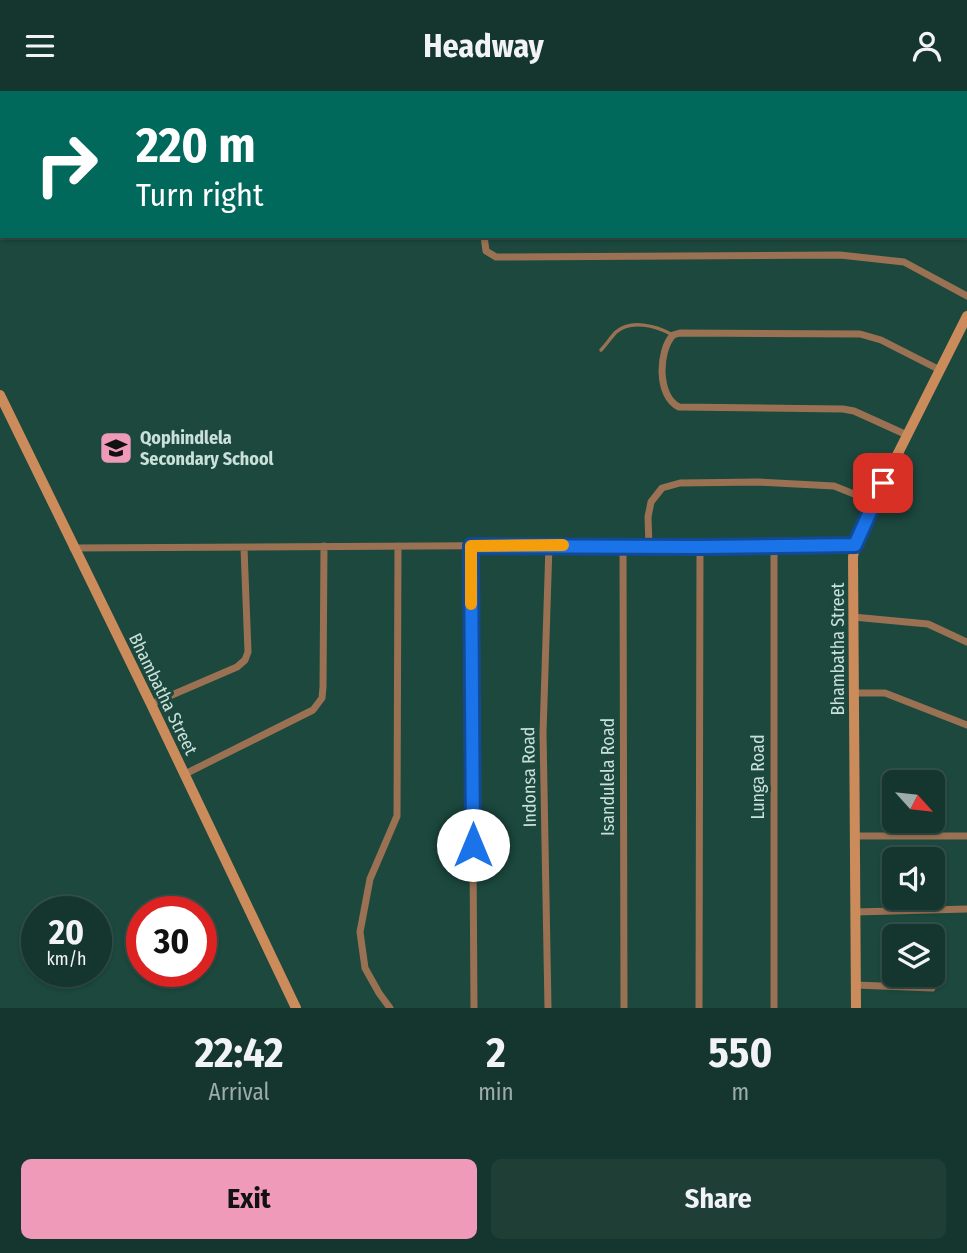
<!DOCTYPE html>
<html lang="en">
<head>
<meta charset="utf-8">
<style>
  :root { --surface:#15362e; --page:#1e3e36; --text:#f1f3f6; --muted:#9dabaa; --line:#34504a; --accent:#ef9ab8 }
  body { margin:0; font-family:"Fira Sans Condensed",sans-serif; background:var(--page); color:var(--text); height:100vh; display:flex; flex-direction:column; font-size:26px; white-space:nowrap }
  * { box-sizing:border-box; margin:0 }
  p { font-size:23px; color:var(--muted) }
  .icon { flex:none; width:38px; height:38px; fill:none; stroke:currentColor; stroke-width:2; stroke-linecap:round; stroke-linejoin:round }
  .map { position:relative; height:917px; overflow:hidden }
  .drawer { display:flex; flex-direction:column; background:var(--surface); flex:1 }
  .drawer>* { flex:none }
  .banner { position:absolute; left:0px; top:0px; width:968px; height:147px; box-shadow:0 2px 5px #0004,0 0 0 2px var(--line); background:#00695c; color:#fff; overflow:hidden }
  .needle { width:46px; rotate:117deg }
  .controls { position:absolute; left:882px; top:679px; display:grid; gap:14px }
  .controls a { display:grid; place-items:center; width:63px; height:63px; border-radius:10px; background:var(--surface); box-shadow:0 2px 5px #0004,0 0 0 2px var(--line); font-size:35px }
  .speed { position:absolute; left:21px; top:805px; display:flex; gap:14px; font-size:35px; font-weight:700; text-align:center }
  .speed>* { display:grid; place-content:center; width:91px; height:91px; border-radius:50%; background:var(--surface); box-shadow:0 2px 5px #0004,0 0 0 2px var(--line); line-height:1 }
  .speed small { font-size:18px; font-weight:400 }
  .speed .limit { border:10px solid #d22; background:#fff; color:#111 }
  .pin { position:absolute; display:grid; place-items:center; width:60px; height:60px; color:#fff; margin:-30px; border-radius:14px; box-shadow:0 4px 10px #0006 }
  .me { position:absolute; width:77px; margin:-38px; rotate:0deg; stroke-linejoin:round; filter:drop-shadow(0 0 5px #0008) }
  .turn { display:flex; align-items:center; gap:24px; height:147px; padding:0 21px; font-size:32px }
  .turn .icon { width:91px; height:91px; stroke-width:2.5 }
  .turn b { display:block; font-size:49px; line-height:60px }
  .eta { display:flex; justify-content:space-evenly; align-items:center; height:119px; text-align:center }
  .eta b { font-size:42px; font-weight:700; line-height:49px }
  .cta { display:flex; gap:14px; margin-top:auto; padding:14px 21px }
  .cta a { flex:1; height:80px; border-radius:10px; background:var(--accent); color:#111; font-size:28px; font-weight:700; line-height:80px; text-align:center }
  .cta a+a { background:var(--page); color:var(--text) }
  header { display:flex; justify-content:space-between; align-items:center; height:91px; padding:0 21px; background:var(--surface); font-size:32px; font-weight:700 }
  .map>svg:first-child { display:block }
  .lines { fill:none; stroke-linecap:round; stroke-linejoin:round }
  .lane { stroke:#9a7153; stroke-width:3.5 }
  .street { stroke:#9a7153; stroke-width:7 }
  .secondary { stroke:#cc8b5b; stroke-width:10 }
  .route-casing { stroke:#114b97; stroke-width:18 }
  .route { stroke:#1a73e8; stroke-width:12 }
  .slow { stroke:#f59e0b; stroke-width:12 }
  .labels { text-anchor:middle; stroke-width:6; stroke-linejoin:round; paint-order:stroke }
  .poi-label { font-size:18px; font-weight:bold; fill:#cae1da; stroke:#1c483e; text-anchor:start }
  .street-label { font-size:18px; fill:#cae1da; stroke:#1c483e }
</style>
</head>
<body>
<header><svg class="icon" aria-label="menu" viewBox="0 0 24 24"><path d="M4 6h16M4 12h16M4 18h16"/></svg>Headway<svg class="icon" aria-label="person" viewBox="0 0 24 24"><circle cx="12" cy="8" r="4"/><path d="M4 21q1-7 8-7t8 7"/></svg></header>
<div class="map">
<svg width="967" height="917" viewBox="0 0 967 917">
  <rect width="100%" height="100%" fill="#1c483e"/>
  <g class="lines">
    <path class="lane" d="M601,259C606,254 611,246 616,241C631,228 656,235 671,243"/>
    <path class="street" d="M148,0L152,2
      M397,0L399,2
      M0,12L2,13
      M966,41L967,42
      M966,122L967,123
      M484,145L486,160L496,166L840,164L904,171L967,205
      M907,344L854,320L843,318L679,316C657,306 658,260 673,244L680,242L860,243L881,249L940,279
      M623,454L624,917
      M471,455L474,917
      M649,455L648,426L651,411L662,397L680,392L759,391L834,395L874,411
      M73,457L623,454L700,456L855,454
      M853,526L928,533L967,551
      M853,602H885L967,634
      M151,613L237,576L245,569L248,561L244,457
      M185,683L313,619L322,607L323,596L324,455
      M855,745H967
      M855,821L967,818
      M856,894L932,897
      M390,917L379,902L365,877L360,841L370,788L397,725L398,455
      M548,917L543,642L549,454
      M699,917L700,456
      M774,917V455"/>
    <path class="secondary" d="M11,2L12,0
      M0,25L2,22
      M0,304L151,613L296,917
      M856,917L853,466L855,454L867,424L967,225"/>
  </g>
  <g class="lines">
    <defs>
      <path id="route" d="M473,754L471,455L700,456L855,454L883,392"/>
    </defs>
    <use href="#route" class="route-casing"/>
    <use href="#route" class="route"/>
    <path class="slow" d="M471,513V455L563,454"/>
  </g>
  <defs>
    <symbol id="school-square" viewBox="-11 -11 22 22"><rect x="-9" y="-9" width="18" height="18" rx="4" fill="#ef9ab8" stroke="#1c483e"/><path d="M0-5L7-2L0 1L-7-2ZM-4 1L0 2.5L4 1V4Q0 6-4 4Z" fill="#111"/></symbol>
  </defs>
  <g fill-rule="evenodd">
    <use href="#school-square" x="97" y="338" width="38" height="38"/>
  </g>
  <g class="labels">
    <g class="poi-label">
      <text x="140" y="353">Qophindlela<tspan x="140" dy="21">Secondary School</tspan></text>
    </g>
    <g class="street-label">
      <text transform="translate(838 558) rotate(-90)" y="6">Bhambatha Street</text>
      <text transform="translate(163 603) rotate(64)" y="6">Bhambatha Street</text>
      <text transform="translate(529 686) rotate(-91)" y="6">Indonsa Road</text>
      <text transform="translate(608 686) rotate(-90)" y="6">Isandulela Road</text>
      <text transform="translate(758 686) rotate(-90)" y="6">Lunga Road</text>
    </g>
  </g>
</svg>
<div class="controls">
<a><svg class="needle" viewBox="-14 -14 28 28"><path d="M0-13l5 13h-10z" fill="#e53935"/><path d="M0 13l5-13h-10z" fill="#9dabaa"/></svg></a>
<a><svg class="icon" aria-label="sound" viewBox="0 0 24 24"><path d="M4 9h4l5-4v14l-5-4H4zM17 9q2 3 0 6"/></svg></a>
<a><svg class="icon" aria-label="layers" viewBox="0 0 24 24"><path d="M12 4l9 5-9 5-9-5zM3 14l9 5 9-5"/></svg></a>
</div>
<div class="speed"><div>20<small>km/h</small></div><div class="limit">30</div></div>
<div class="pin" style="left:883px;top:392px;background:#d93025"><svg class="icon" aria-label="arrive" viewBox="0 0 24 24"><path d="M6 21V4h12l-3 4 3 4H6"/></svg></div>
<svg class="me" style="left:473px;top:754px" viewBox="-20 -20 40 40"><circle r="19" fill="#fff"/><path d="M0-13L10 11 0 6-10 11z" fill="#1a73e8"/></svg>
<div class="banner">
<div class="turn"><svg class="icon" aria-label="right" viewBox="0 0 24 24"><path d="M7 20v-9h11M14 6l5 5-5 5"/></svg><div><b>220 m</b>Turn right</div></div>
</div>
</div>
<section class="drawer">
<div class="eta">
<div><b>22:42</b><p>Arrival</p></div>
<div><b>2</b><p>min</p></div>
<div><b>550</b><p>m</p></div>
</div>
<div class="cta"><a>Exit</a><a>Share</a></div>
</section>
</body>
</html>
